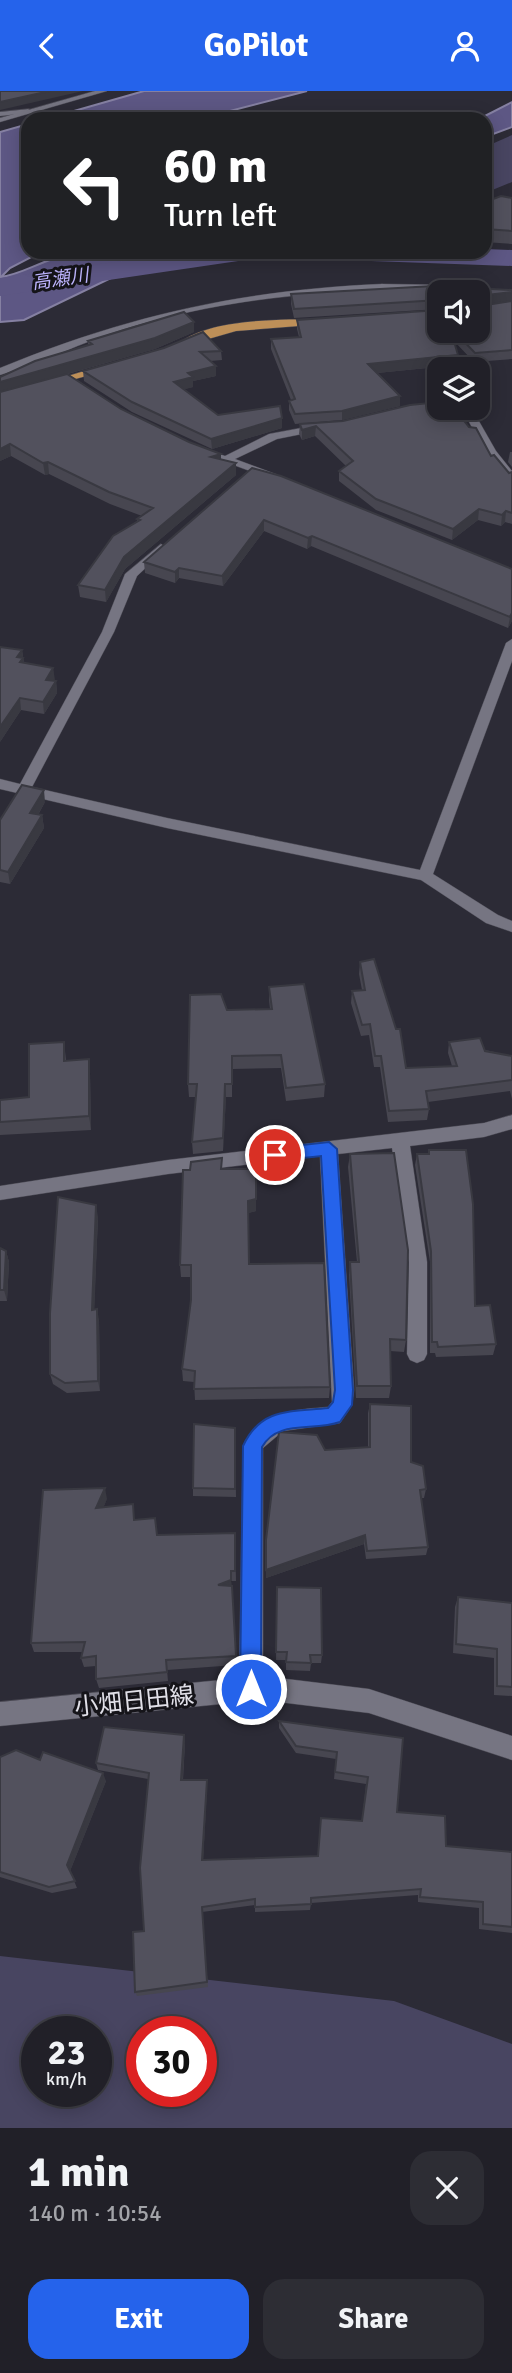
<!DOCTYPE html>
<html lang="en">
<head>
<meta charset="utf-8">
<style>
  :root { --surface:#212028; --page:#2d2d34; --text:#f1f3f6; --muted:#a2a3a8; --line:#3e3e45; --accent:#2563eb }
  body { margin:0; font-family:Signika,"Noto Sans JP",sans-serif; background:var(--page); color:var(--text); height:100vh; display:flex; flex-direction:column; font-size:26px; white-space:nowrap }
  * { box-sizing:border-box; margin:0 }
  p { font-size:23px; color:var(--muted) }
  .icon { flex:none; width:38px; height:38px; fill:none; stroke:currentColor; stroke-width:2; stroke-linecap:round; stroke-linejoin:round }
  .map { position:relative; height:2037px; overflow:hidden }
  .panel { display:flex; flex-direction:column; background:var(--surface); flex:1 }
  .panel>* { flex:none }
  .guide { position:absolute; left:21px; top:21px; width:471px; height:147px; border-radius:21px; box-shadow:0 4px 18px #0003,0 0 0 2px var(--line); background:#202124; color:#fff; overflow:hidden }
  .tools { position:absolute; left:427px; top:189px; display:grid; gap:14px }
  .tools a { display:grid; place-items:center; width:63px; height:63px; border-radius:14px; background:var(--surface); box-shadow:0 4px 18px #0003,0 0 0 2px var(--line); font-size:35px }
  .speed { position:absolute; left:21px; top:1925px; display:flex; gap:14px; font-size:35px; font-weight:700; text-align:center }
  .speed>* { display:grid; place-content:center; width:91px; height:91px; border-radius:50%; background:var(--surface); box-shadow:0 4px 18px #0003,0 0 0 2px var(--line); line-height:1 }
  .speed small { font-size:18px; font-weight:400 }
  .speed .limit { border:10px solid #d22; background:#fff; color:#111 }
  .pin { position:absolute; display:grid; place-items:center; width:60px; height:60px; color:#fff; margin:-30px; border:4px solid #fff; border-radius:50%; box-shadow:0 2px 7px #0007 }
  .me { position:absolute; width:77px; margin:-38px; rotate:0deg; stroke-linejoin:round; filter:drop-shadow(0 0 5px #0008) }
  .turn { display:flex; align-items:center; gap:24px; height:147px; padding:0 28px; font-size:32px }
  .turn .icon { width:91px; height:91px; stroke-width:2.5 }
  .turn b { display:block; font-size:49px; line-height:60px }
  .round { display:grid; place-items:center; flex:none; width:74px; height:74px; border-radius:21px; background:var(--page) }
  .overview { display:flex; align-items:center; justify-content:space-between; height:119px; padding:0 28px }
  h1 { font-size:42px; font-weight:700; line-height:52px }
  .action { display:flex; gap:14px; margin-top:auto; padding:14px 28px }
  .action a { flex:1; height:80px; border-radius:21px; background:var(--accent); color:#fff; font-size:28px; font-weight:700; line-height:80px; text-align:center }
  .action a+a { background:var(--page); color:var(--text) }
  header { display:flex; justify-content:space-between; align-items:center; height:91px; padding:0 28px; background:var(--accent); color:#fff; font-size:32px; font-weight:700 }
  .map>svg:first-child { display:block }
  .green { fill:#484561; fill-rule:evenodd }
  .water { fill:#5d5784; stroke:#8580a2; stroke-width:2 }
  .lines { fill:none; stroke-linecap:round; stroke-linejoin:round }
  .river { fill:#5d5784; fill-rule:evenodd }
  .minor-casing { stroke:#4a4953; stroke-width:1 }
  .tertiary-casing { stroke:#4a4953; stroke-width:1 }
  .secondary-casing { stroke:#4a4953; stroke-width:1 }
  .primary-casing { stroke:#4a4953; stroke-width:1 }
  .minor { fill:#767582; fill-rule:evenodd }
  .tertiary { fill:#767582; fill-rule:evenodd }
  .secondary { fill:#767582; fill-rule:evenodd }
  .primary { fill:#bd8f58; fill-rule:evenodd }
  .wall { fill:#474650; fill-rule:evenodd }
  .shaded-wall { fill:#393941 }
  .building { fill:#52515d; stroke:#393941; stroke-width:2 }
  .route { fill:#2563eb; stroke:#184099; stroke-width:2 }
  .labels { text-anchor:middle; stroke-width:6; stroke-linejoin:round; paint-order:stroke }
  .far-water-label { font-size:19px; font-style:italic; fill:#bdb4fd; stroke:#151419 }
  .near-street-label { font-size:24px; fill:#e1e0e8; stroke:#151419 }
</style>
</head>
<body>
<header><svg class="icon" aria-label="back" viewBox="0 0 24 24"><path d="M15 5l-7 7 7 7"/></svg>GoPilot<svg class="icon" aria-label="person" viewBox="0 0 24 24"><circle cx="12" cy="8" r="4"/><path d="M4 21q1-7 8-7t8 7"/></svg></header>
<div class="map">
<svg width="512" height="2037" viewBox="0 0 512 2037">
  <rect width="100%" height="100%" fill="#2c2b36"/>
  <path class="green" d="M512,44V91L485,102V56Z
    M0,1865L394,1910L512,1953V2037H0ZM37,1941H96V2000H37ZM142,1941H201V2000H142Z"/>
  <path class="water" d="M144,0H307L199,28H46Z
    M512,11V36L485,46V28H479Z
    M28,33V161H41L10,177L1,186C21,183 34,174 53,168C87,156 127,161 163,161C141,165 119,163 111,187L24,229L0,231V41Z"/>
  <g class="lines">
    <path class="river" d="M485,158L512,159V175L343,169L333,167L329,161H485Z
      M187,161H259L255,167L245,169L0,205V187Z"/>
    <defs>
      <path id="minor" d="M29,18L26,22L0,25V21Z
        M382,193L447,194L512,200V206C383,194 251,199 124,238C82,251 42,272 0,284V277C129,224 243,199 382,193Z
        M453,317H465L476,325L496,360L512,380V391L508,390L485,361L468,329Z
        M323,333L327,334V338L277,348L235,368L278,384L280,386L274,389L193,359L199,356L225,365L269,343Z
        M161,453L167,457L137,485L114,541L32,696L167,727L420,779L506,552L512,548V570L433,783L498,824L512,830V841L486,832L421,789L167,737L0,698V688L20,693L102,541L125,483Z
        M512,1024V1038L484,1046L410,1055L427,1171V1263L424,1269L417,1272L410,1269L407,1263L409,1171L392,1057L338,1063L354,1299L352,1314L340,1332L283,1340L263,1357V1598L259,1606L251,1610L243,1606L239,1598L243,1355C258,1320 294,1319 328,1316L332,1311L320,1065L168,1083L0,1109V1095L168,1069L484,1032Z"/>
      <path id="tertiary" d="M95,0H107L0,31V27Z"/>
      <path id="secondary" d="M262,1585L369,1598L512,1645V1669L369,1622L262,1609L0,1635V1611Z"/>
      <path id="primary" d="M321,228L324,229V233L236,240L184,255L179,252C212,227 280,229 321,228Z
        M104,274L108,275V279L50,295L45,292Z"/>
    </defs>
    <use href="#minor" class="minor-casing"/>
    <use href="#tertiary" class="tertiary-casing"/>
    <use href="#secondary" class="secondary-casing"/>
    <use href="#primary" class="primary-casing"/>
    <use href="#minor" class="minor"/>
    <use href="#tertiary" class="tertiary"/>
    <use href="#secondary" class="secondary"/>
    <use href="#primary" class="primary"/>
  </g>
  <path class="wall" d="M512,107V153L485,151V111Z
    M512,199V268L474,271L454,250L457,274L377,282L400,305V315L342,329L295,333L289,319V310L291,309L271,258V248L299,246L297,238V229L439,240H478L439,201V218L294,227L291,213V203ZM510,211L479,215V214Z
    M194,241L155,258L68,283L121,318L189,351L221,363V368L236,372V384L125,478L106,511L80,506L78,494L137,431V428L142,425L110,413L49,383L45,384L11,365L0,370V286L88,254V250Z
    M164,257L221,260L222,269L210,270L216,275V285L193,290V296L184,298L218,324L282,327V337L212,358L132,321L84,290L83,280Z
    M343,330L491,365L509,382L512,381V433L505,431L501,435L478,429L452,449L376,419L339,390V380L346,375L315,345L302,349L299,343L300,333Z
    M510,361H512V376L508,371Z
    M252,377L512,478V530L508,537L311,455L307,458L264,440L223,495L179,487L175,492L145,482L144,471Z
    M22,559L24,572L53,577L54,590H56L57,602L44,623L21,619L0,651Z
    M45,711L38,724H42L44,737L10,793L0,791V729Z
    M360,871L406,977L452,975L448,962L449,951L512,965V1008L510,1000L428,1011L429,1018L427,1029L388,1031L380,976H374L369,944L361,945L351,912L352,900L362,899L359,883Z
    M269,896L325,993L324,1006L286,1010L281,977L232,978V1006H226L223,1060L193,1063L192,1051L196,1006H189L188,993L227,919L270,918L269,909Z
    M64,951L66,969L90,982L91,1039L0,1044V1009L29,1006Z
    M429,1059L475,1215L496,1253L493,1264L436,1266L435,1262H430V1171L415,1074L417,1063H428Z
    M350,1063L406,1249L404,1261L390,1260L391,1295L389,1307H356L349,1184L350,1171H357L348,1076Z
    M222,1067V1078H256V1120L248,1122L249,1173L330,1296L329,1307L195,1309L194,1291L183,1290L182,1278L191,1209V1186H181L180,1174L190,1079Z
    M98,1126L94,1218L99,1229L100,1300L67,1302L53,1293L50,1283Z
    M0,1157L6,1160L9,1171L7,1210H0Z
    M370,1313L411,1371L426,1398L424,1407H421L428,1456L426,1464L366,1468L364,1453L266,1487V1449L325,1359L368,1356V1322Z
    M235,1337L236,1406L193,1405V1397Z
    M107,1408L103,1417L135,1429L157,1444L235,1442L236,1490H231L236,1574L167,1579L168,1590L99,1597L96,1588V1575L84,1576L81,1567L83,1561H34L31,1552Z
    M277,1496L322,1564L321,1572H311L310,1580L286,1579V1569H276Z
    M458,1506L512,1512V1605L494,1604V1567L453,1562L455,1516Z
    M279,1630L403,1647L397,1721L446,1755L512,1761V1842L479,1838V1817L418,1811V1804L311,1812L310,1819L255,1821V1814L202,1821L208,1896L137,1905L135,1901L144,1840L148,1688L98,1679L96,1672L184,1644L185,1652L183,1689L207,1696L203,1769L318,1765L362,1730L366,1693L334,1688L336,1668L296,1662L279,1637Z
    M0,1666L40,1669L106,1690L70,1780L77,1797L52,1802L0,1786Z"/>
  <path class="shaded-wall" d="M50,0H83L0,19V11Z
    M512,201V210L478,214V205Z
    M194,231V241L155,258L0,302V291Z
    M458,264L457,274L367,283L368,273Z
    M216,275V285L193,290V296L175,301L174,291L188,282Z
    M400,305V315L342,329V320Z
    M282,327V337L212,358L211,348Z
    M316,335L315,345L302,349V339Z
    M10,353L11,365L0,370V358Z
    M221,363V374L211,366Z
    M48,371L49,383L45,384L43,372Z
    M236,372V384L125,478L106,511L105,499L124,466Z
    M479,418L478,429L452,449L453,438Z
    M506,420L505,431L501,435L502,424Z
    M264,429V440L223,495L222,485Z
    M312,445L311,455L307,458L308,447Z
    M179,477V487L175,492V481Z
    M512,522V530L508,537L510,526Z
    M22,559L25,579L17,566Z
    M53,577L55,589L48,601L46,589Z
    M56,590L57,602L44,623L43,611Z
    M20,607L21,619L0,651V636Z
    M44,699L45,711L32,734L30,722Z
    M42,724L44,737L10,793L8,781Z
    M89,968L90,982L91,1039L89,1025Z
    M225,993L226,1006L223,1060V1047Z
    M256,1108V1120L248,1122V1110Z
    M96,1114L98,1126L94,1229L92,1219Z
    M6,1160L9,1171L7,1210L4,1199Z
    M97,1218L99,1229L100,1300L98,1290Z
    M105,1397L107,1408L98,1428L96,1417Z
    M365,1444L364,1453L266,1487V1479Z
    M231,1489L232,1499L218,1494Z
    M184,1644L185,1652L182,1696L181,1689Z
    M103,1682L106,1690L70,1780L67,1774Z
    M207,1689V1696L203,1775L202,1769Z"/>
  <path class="building" d="M0,0H50L0,11Z
    M501,105L512,107V140L485,138V111Z
    M434,195L512,199V201L478,205V201H439V209L294,218L291,203Z
    M478,208L479,215L512,210V259L475,262L454,240H478Z
    M439,219V240H451L458,264L368,273L400,305L342,320L295,323L289,310L295,308L271,248L301,246L297,229Z
    M184,221L194,231L155,247L0,291V286L35,270L92,253L88,250Z
    M203,241L221,260L200,261L216,275L188,282L193,286L174,291L218,324L280,315L282,327L211,348L132,311L83,280L164,257Z
    M67,283L121,318L189,351L221,363L211,366L236,372L124,466L105,499L78,494L113,445L140,429L137,428L153,417L109,401L48,371L43,372L10,353L0,358V301Z
    M439,311V317H454L469,336L476,337L491,365L494,364L509,382L512,381V422L506,420L502,424L479,418L453,438L376,408L339,380L353,370L316,335L302,339L300,333L343,330L410,314Z
    M252,377L281,385L512,478V522L510,526L312,445L308,447L264,429L222,485L179,477L175,481L144,471Z
    M0,556L22,559L17,566L23,567L20,571L53,577L46,589L56,590L43,611L20,607L0,636Z
    M22,694L44,699L30,722L42,724L8,781L0,779V729Z
    M374,868L396,938H400L406,977L457,975L449,951L480,947L485,960L512,965V989L426,1000L429,1018L389,1020L381,965H375L370,933L362,934L352,900L365,899L360,871Z
    M304,893L325,993L286,997L281,964L232,965V993H225L223,1047L192,1051L197,993H188L190,904L221,903L227,919L272,918L269,896Z
    M64,951V970L89,968V1025L0,1031V1009L29,1006V953Z
    M429,1059H466L473,1113L475,1215L490,1214L496,1253L438,1256L437,1251H432L431,1160L417,1063H429Z
    M394,1062L408,1159L406,1249L390,1248L391,1295H357L350,1171H359L350,1063Z
    M222,1067L221,1078H256V1108L248,1110L249,1173L324,1172L330,1296L194,1298L195,1280L182,1278L191,1209V1174H180L183,1079H190L191,1071Z
    M58,1106L96,1114L92,1219L97,1218L98,1290L65,1292L50,1283V1222Z
    M0,1157L6,1160L4,1199H0Z
    M370,1313L411,1315V1371L423,1375L426,1398L420,1399L428,1456L367,1460L365,1444L266,1479V1449L279,1341L317,1344L325,1359L370,1356Z
    M194,1333L235,1337V1398L193,1397Z
    M105,1397L96,1417L133,1413L134,1429L155,1427L157,1444L235,1442V1480H231V1489L218,1494L232,1495L236,1565L166,1569L167,1581L96,1588V1565L81,1567L85,1551L31,1552L43,1399Z
    M277,1496L321,1497L322,1564H310L311,1572L286,1571L287,1561H276Z
    M458,1506L512,1512V1596L497,1595V1558L456,1553Z
    M279,1630L403,1647L397,1721L445,1725L446,1755L512,1761V1836L483,1833V1811L420,1806L421,1798L311,1807V1813L255,1816V1808L202,1816L207,1891L135,1901L133,1841L144,1840L140,1777L149,1682L96,1672L104,1636L184,1644L181,1689H207L202,1769L318,1765L321,1727L362,1730L368,1686L335,1681L337,1661L296,1655Z
    M16,1659L40,1669L43,1661L103,1682L67,1774L75,1790L49,1796L0,1781V1666Z"/>
  <path class="route" d="M329,1051L337,1058L353,1299L352,1314L340,1331C313,1341 278,1328 262,1356L261,1598L258,1605L251,1608L243,1605L240,1598L243,1355C261,1316 291,1321 328,1317L333,1311L335,1299L321,1065L275,1070L267,1064L275,1057Z"/>
  <g class="labels">
    <g class="far-water-label">
      <text transform="translate(60 187) rotate(-8)" y="7">高瀬川</text>
    </g>
    <g class="near-street-label">
      <text transform="translate(134 1610) rotate(-6)" y="8">小畑日田線</text>
    </g>
  </g>
</svg>
<div class="tools">
<a><svg class="icon" aria-label="sound" viewBox="0 0 24 24"><path d="M4 9h4l5-4v14l-5-4H4zM17 9q2 3 0 6"/></svg></a>
<a><svg class="icon" aria-label="layers" viewBox="0 0 24 24"><path d="M12 4l9 5-9 5-9-5zM3 14l9 5 9-5"/></svg></a>
</div>
<div class="speed"><div>23<small>km/h</small></div><div class="limit">30</div></div>
<div class="pin" style="left:275px;top:1064px;background:#d93025"><svg class="icon" aria-label="arrive" viewBox="0 0 24 24"><path d="M6 21V4h12l-3 4 3 4H6"/></svg></div>
<svg class="me" style="left:251px;top:1598px" viewBox="-20 -20 40 40"><circle r="17" fill="#2563eb" stroke="#fff" stroke-width="3"/><path d="M0-11L8 9 0 5-8 9z" fill="#fff"/></svg>
<div class="guide">
<div class="turn"><svg class="icon" aria-label="left" viewBox="0 0 24 24"><path d="M17 20v-9H6M10 6l-5 5 5 5"/></svg><div><b>60 m</b>Turn left</div></div>
</div>
</div>
<section class="panel">
<div class="overview"><div><h1>1 min</h1><p>140 m · 10:54</p></div><a class="round"><svg class="icon" aria-label="close" viewBox="0 0 24 24"><path d="M6 6l12 12M18 6L6 18"/></svg></a></div>
<div class="action"><a>Exit</a><a>Share</a></div>
</section>
</body>
</html>
